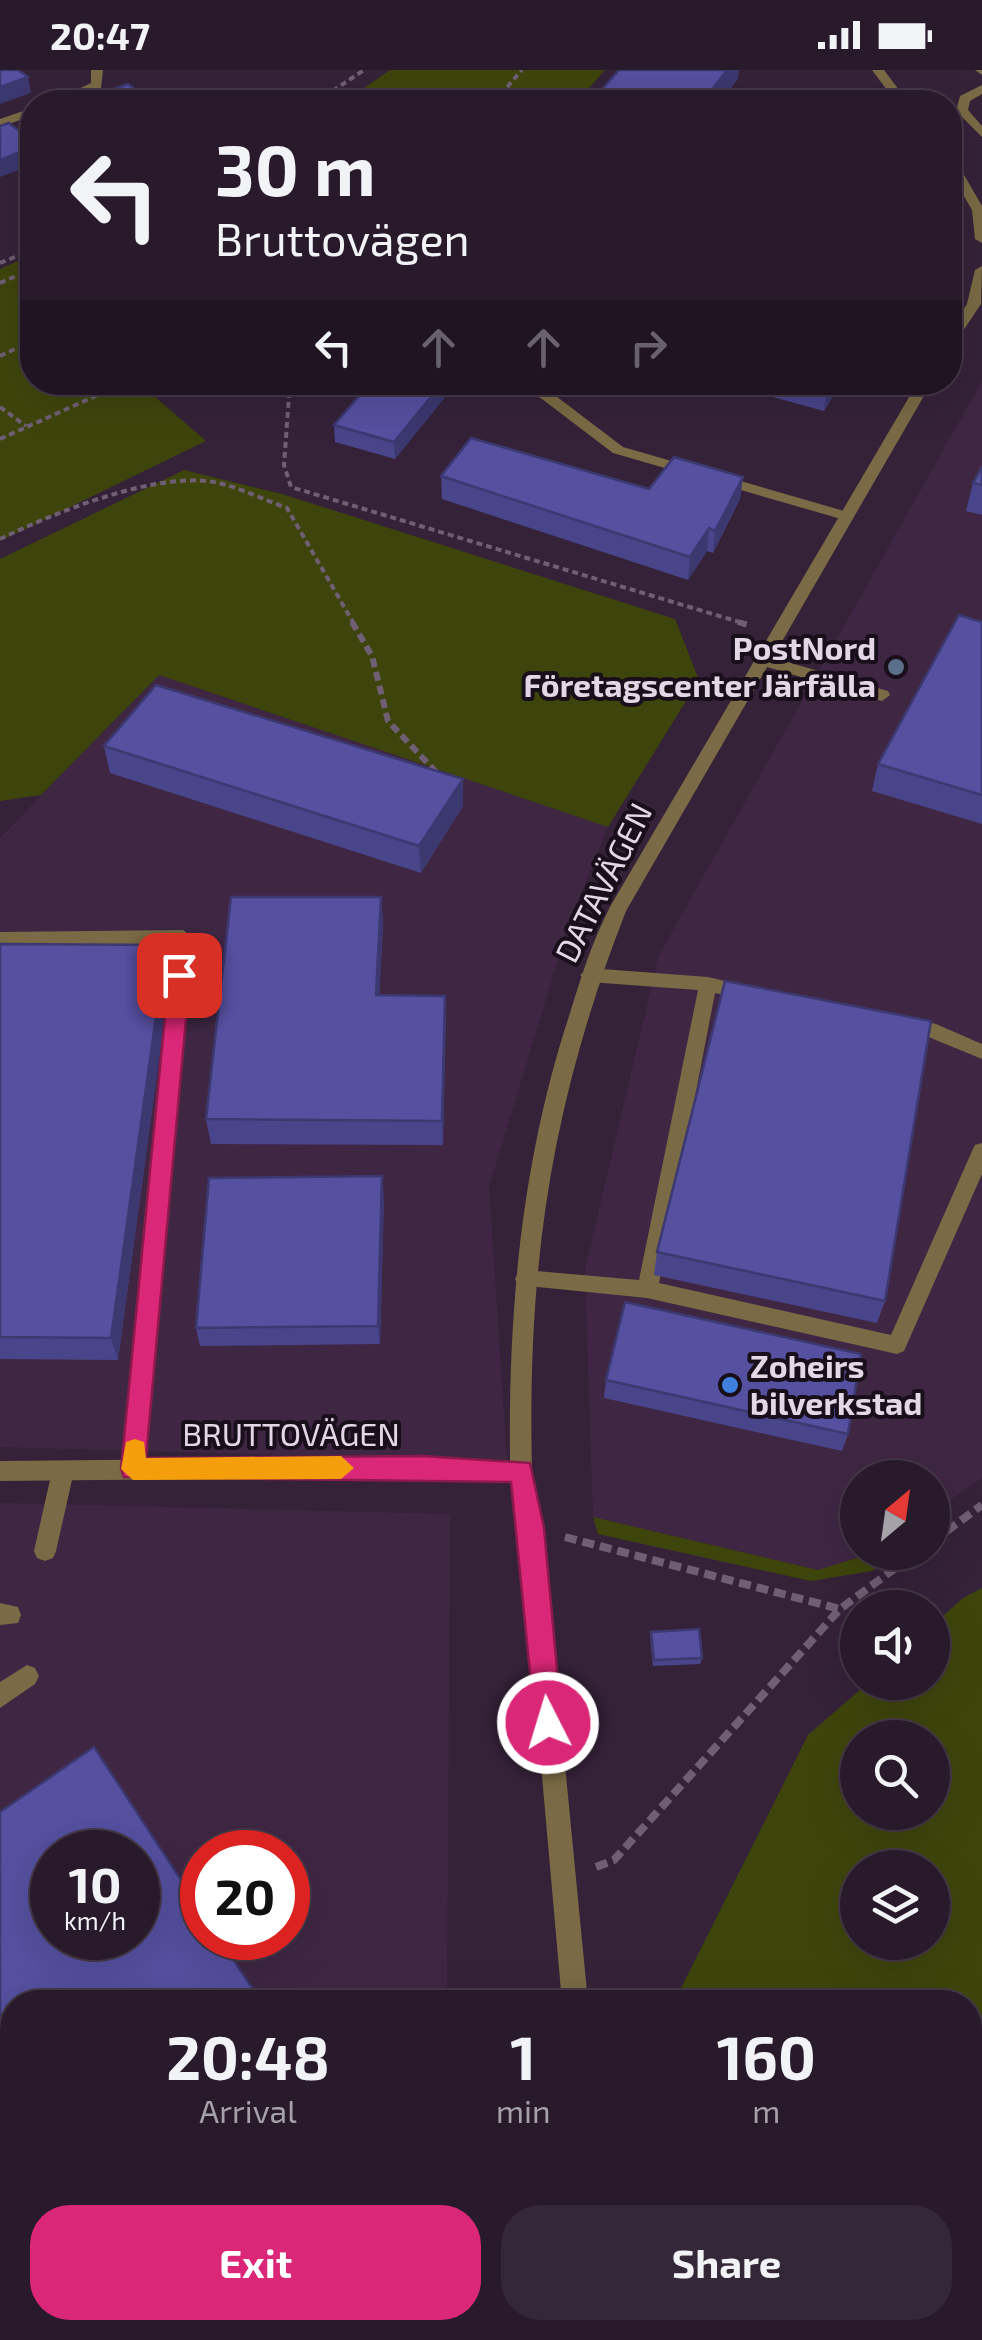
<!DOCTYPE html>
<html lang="en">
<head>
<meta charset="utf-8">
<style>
  :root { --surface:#281a2b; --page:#342737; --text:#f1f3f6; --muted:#a5a1a9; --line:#443847; --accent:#db2777 }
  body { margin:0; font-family:"Exo 2",sans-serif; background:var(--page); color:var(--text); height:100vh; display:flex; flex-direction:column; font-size:38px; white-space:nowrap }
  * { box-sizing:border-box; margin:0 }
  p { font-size:32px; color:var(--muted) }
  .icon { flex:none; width:55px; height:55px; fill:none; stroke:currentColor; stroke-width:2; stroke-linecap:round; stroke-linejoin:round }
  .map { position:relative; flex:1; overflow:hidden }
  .panel { position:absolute; left:0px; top:1920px; width:982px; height:350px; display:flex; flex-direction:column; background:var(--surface); border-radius:40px 40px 0 0; box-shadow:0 10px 40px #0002,0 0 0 2px var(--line) }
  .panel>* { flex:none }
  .top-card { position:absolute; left:20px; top:20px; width:942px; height:305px; border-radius:40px; box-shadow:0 10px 40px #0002,0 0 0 2px var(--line); background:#281a2b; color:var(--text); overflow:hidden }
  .needle { width:65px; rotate:29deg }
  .tools { position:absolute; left:840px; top:1390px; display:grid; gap:20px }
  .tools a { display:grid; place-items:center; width:110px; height:110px; border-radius:50%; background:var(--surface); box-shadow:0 10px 40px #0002,0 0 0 2px var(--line); font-size:50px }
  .speed { position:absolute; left:30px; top:1760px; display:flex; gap:20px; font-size:50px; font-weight:700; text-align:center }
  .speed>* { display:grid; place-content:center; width:130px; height:130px; border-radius:50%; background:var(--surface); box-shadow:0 10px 40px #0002,0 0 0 2px var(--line); line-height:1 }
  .speed small { font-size:25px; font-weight:400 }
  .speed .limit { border:15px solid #d22; background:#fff; color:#111 }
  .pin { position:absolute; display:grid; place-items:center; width:85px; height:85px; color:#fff; margin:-42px; border-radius:20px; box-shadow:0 5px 15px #0006 }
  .me { position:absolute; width:110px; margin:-55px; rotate:355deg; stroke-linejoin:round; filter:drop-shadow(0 0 8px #0008) }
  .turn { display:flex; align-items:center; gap:35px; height:210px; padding:0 30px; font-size:45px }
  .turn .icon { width:130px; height:130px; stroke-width:2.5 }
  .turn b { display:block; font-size:70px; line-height:85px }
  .lanes { display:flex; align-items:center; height:95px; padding:0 30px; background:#0003; justify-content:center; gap:50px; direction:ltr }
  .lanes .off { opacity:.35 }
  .eta { display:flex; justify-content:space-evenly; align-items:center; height:170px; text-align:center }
  .eta b { font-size:60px; font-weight:700; line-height:70px }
  .action { display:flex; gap:20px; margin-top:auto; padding:20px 30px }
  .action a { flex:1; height:115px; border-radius:40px; background:var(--accent); color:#fff; font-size:40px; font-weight:700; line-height:115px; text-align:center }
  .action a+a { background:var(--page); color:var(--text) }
  .status { display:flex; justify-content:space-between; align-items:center; height:70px; padding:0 50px; background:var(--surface); direction:ltr }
  .status svg { height:28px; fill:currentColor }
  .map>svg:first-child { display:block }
  .built { fill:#3f2744; fill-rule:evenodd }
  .green { fill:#3e450c; fill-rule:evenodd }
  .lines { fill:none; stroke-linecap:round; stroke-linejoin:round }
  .path-far2 { stroke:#705f74; stroke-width:4; stroke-dasharray:6 4; stroke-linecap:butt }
  .path-far1 { stroke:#705f74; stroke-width:6; stroke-dasharray:9 5; stroke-linecap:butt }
  .path { stroke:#705f74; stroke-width:8; stroke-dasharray:12 6; stroke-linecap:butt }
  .service { fill:#7a6a45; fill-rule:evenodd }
  .minor { fill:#7a6a45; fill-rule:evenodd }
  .wall { fill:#49458a }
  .shaded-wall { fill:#3c3870 }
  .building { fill:#5550a0; stroke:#3c3870; stroke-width:2.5; fill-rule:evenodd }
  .route { fill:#db2777; stroke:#8e194d; stroke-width:2.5 }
  .slow { fill:#f59e0b }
  .service-dot { fill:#5c6f8a; stroke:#180f1a; stroke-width:4 }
  .shop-dot { fill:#3f7fe0; stroke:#180f1a; stroke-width:4 }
  .labels { text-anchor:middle; stroke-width:8; stroke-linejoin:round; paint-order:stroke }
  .poi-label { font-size:32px; font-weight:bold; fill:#e3d6e6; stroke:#180f1a; text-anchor:end }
  .street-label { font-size:32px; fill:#e3d6e6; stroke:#180f1a }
</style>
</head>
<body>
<div class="status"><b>20:47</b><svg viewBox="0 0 49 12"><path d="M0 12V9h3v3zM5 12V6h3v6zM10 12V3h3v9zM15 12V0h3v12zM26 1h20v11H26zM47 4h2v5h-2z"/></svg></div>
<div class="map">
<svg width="982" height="2270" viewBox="0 0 982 2270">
  <rect width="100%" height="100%" fill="#352239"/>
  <path class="built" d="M982,311V1408L933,1442L932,1408H858V1482L873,1483L819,1500L593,1447L585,1199L659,885Z
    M159,605L608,757L569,853L489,1117L507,1391L0,1377V768Z
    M0,1433L450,1444L447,1932H12V2258H411L408,2270H0ZM52,1782H138V1868H52ZM202,1782H288V1868H202Z
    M982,2038V2270H872L878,2258H970V2062Z"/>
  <path class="green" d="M390,0H605L577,32H344Z
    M32,185V312L156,313L146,319L206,371L0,471V199Z
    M184,400L282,424L675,549L699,610L608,757L159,605L41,725L0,731V489Z
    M593,1447L818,1500L873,1483H901L872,1501L811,1511L598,1464Z
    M982,1518V2038L970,2062V1932H674L808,1665L868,1613L932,1612L933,1555L963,1528ZM858,1668H932V1742H858ZM858,1798H932V1872H858Z
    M669,2258H878L872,2270H670Z"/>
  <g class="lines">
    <path class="path-far2" d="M138,23L166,32
      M316,32L364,0
      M494,32L522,0
      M0,193L32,180
      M0,213L32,199
      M0,286L32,271
      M290,312L284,395L291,417L746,554
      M0,337L26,356
      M0,369L120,315
      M0,469C54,443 147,405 207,411C234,414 261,429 287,438L354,554"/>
    <path class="path-far1" d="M352,552L372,586L388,651L436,702
      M738,552L748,555"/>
    <path class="path" d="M565,1467L840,1539
      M932,1472L982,1435
      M596,1797L614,1790L840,1539L917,1482
      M0,2153L12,2151
      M457,2270L459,2258"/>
    <path class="service" d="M975,0H982V5Z
      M982,15V24L970,31L968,40L982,56V67L956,41L960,26Z
      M513,312H532L552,323L623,377L851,443L854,446L846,451L841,449L613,383L542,329Z
      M763,585L888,621L890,625L882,631L757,594L755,590Z
      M183,860L192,867L144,1399L141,1406L133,1409L125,1406L122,1399L173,874L0,876V862Z
      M589,898L708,907L755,918L757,923L748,930L715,923L659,1213L891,1265L972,1081L975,1075L982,1073V1104L904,1281L897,1284L647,1228L518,1215L515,1209L518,1203L525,1200L639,1210L698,920L589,912L580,905Z
      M904,947L936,954L982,974V989L926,966L897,959L895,954Z
      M63,1391L71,1394L74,1401L56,1481L53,1488L45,1491L37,1488L34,1481L52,1401L55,1394Z
      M521,1391L529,1394L532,1401L542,1458L588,1932H562L520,1458L510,1401L513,1394Z
      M0,1533L18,1537L21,1545L18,1553L0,1555Z
      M27,1595L35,1598L39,1606L35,1614L0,1638V1612Z
      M273,2258H308L301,2270H266Z
      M578,2258H606V2270H578Z"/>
    <path class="minor" d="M91,0H103L101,18L67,32H52L91,13Z
      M872,0H884L908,32H896Z
      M32,38V46L0,57V49Z
      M950,87L956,91L982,136V173L975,169L972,140L950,102Z
      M982,196L981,234L955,273L950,274V260L967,234L975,200Z
      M918,312H932L626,841C551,1033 527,1195 532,1401L529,1408L521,1411L423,1407L0,1411V1391L423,1387L510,1391C508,1239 522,1088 570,943C581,907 593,869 611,835Z"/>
  </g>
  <path class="wall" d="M371,312H449V322L395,389L335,372L334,355Z
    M718,312H842L824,341Z
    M982,397V445L966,441L973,413Z
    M441,406L649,419L743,407L740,429L713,483L707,481L688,510L442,429Z
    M982,552V754L872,721L878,694Z
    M104,676L463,709V736L421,803L110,703Z
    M381,827L383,854L379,925L445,926L443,1075L211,1074L206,1049Z
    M0,874L171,901L118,1290L0,1289Z
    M384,1126L380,1274L200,1276L196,1258Z
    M657,1182L885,1231L877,1253L654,1205Z
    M606,1310L848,1364L842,1381L604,1328Z
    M651,1562L702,1588L700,1594L653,1596L650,1567Z"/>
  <path class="shaded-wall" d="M727,0H739L738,9L720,32L714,17Z
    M28,7L31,23L0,34V17Z
    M32,77V95L0,107V90Z
    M443,312H449V322L395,389L394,372Z
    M829,312H842L824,341L828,314Z
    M743,407L740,429L713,483L715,461Z
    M709,458L707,481L688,510L690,487Z
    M463,709V736L421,803L419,776Z
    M381,827L383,854L378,951L376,925Z
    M166,875L171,901L118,1290L111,1268Z
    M445,926L446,952L443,1075L442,1051Z
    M382,1106L384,1126L380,1274L378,1256Z
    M12,2122V2138L4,2145L0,2143V2132Z"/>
  <path class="building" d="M0,0H18L28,7L0,17Z
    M619,0H727L714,17L763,28L759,32H591Z
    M128,14L153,32H97L90,28Z
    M9,53L32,71V77L0,90V56Z
    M371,312H443L394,372L334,355Z
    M471,368L649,419L674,387L743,407L715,461L709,458L690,487L441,406Z
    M982,397V415L973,413Z
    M959,545L982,552V725L878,694Z
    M156,615L463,709L419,776L104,676Z
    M231,827H381L376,925L445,926L442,1051L206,1049Z
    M0,874L166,875L111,1268L0,1267Z
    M725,911L931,951L885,1231L657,1182Z
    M382,1106L378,1256L196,1258L209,1108Z
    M625,1232L861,1284L848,1364L606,1310Z
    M699,1559L702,1588L654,1590L651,1562Z
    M94,1677L202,1842V1868H219L260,1930L256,1932H12V2122L0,2132V1742ZM52,1782H138V1868H52Z"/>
  <path class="route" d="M179,897L190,905L146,1388L423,1386L530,1393L544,1458L562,1653L558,1663L548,1666L539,1663L535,1653L511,1412L124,1407L121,1399L169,905Z"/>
  <path class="slow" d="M135,1369L144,1372L146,1388L341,1386L354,1398L341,1409L133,1410L121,1399L126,1372Z"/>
  <circle class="service-dot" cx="896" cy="597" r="10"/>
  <circle class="shop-dot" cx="730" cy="1315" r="10"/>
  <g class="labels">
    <g class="poi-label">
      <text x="876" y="590">PostNord<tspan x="876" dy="37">Företagscenter Järfälla</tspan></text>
      <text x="750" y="1308" text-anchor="start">Zoheirs<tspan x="750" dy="37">bilverkstad</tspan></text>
    </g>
    <g class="street-label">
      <text transform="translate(604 813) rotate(-63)" y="11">DATAVÄGEN</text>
      <text x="291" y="1376">BRUTTOVÄGEN</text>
    </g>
  </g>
</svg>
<div class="tools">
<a><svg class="needle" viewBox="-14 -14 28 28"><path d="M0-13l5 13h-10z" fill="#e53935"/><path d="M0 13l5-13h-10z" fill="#a5a1a9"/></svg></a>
<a><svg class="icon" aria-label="sound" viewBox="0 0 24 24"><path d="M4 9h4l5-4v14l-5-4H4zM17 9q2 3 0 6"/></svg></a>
<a><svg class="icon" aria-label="search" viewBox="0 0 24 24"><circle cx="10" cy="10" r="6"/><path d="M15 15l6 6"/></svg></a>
<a><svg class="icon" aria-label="layers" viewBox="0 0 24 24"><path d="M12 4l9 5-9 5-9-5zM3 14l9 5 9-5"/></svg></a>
</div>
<div class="speed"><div>10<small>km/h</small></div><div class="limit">20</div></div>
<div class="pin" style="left:179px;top:905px;background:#d93025"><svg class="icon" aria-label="arrive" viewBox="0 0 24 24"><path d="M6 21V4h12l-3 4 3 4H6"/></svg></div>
<svg class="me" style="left:548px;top:1653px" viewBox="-20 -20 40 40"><circle r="17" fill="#db2777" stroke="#fff" stroke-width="3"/><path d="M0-11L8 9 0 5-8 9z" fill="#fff"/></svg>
<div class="top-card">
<div class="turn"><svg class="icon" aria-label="left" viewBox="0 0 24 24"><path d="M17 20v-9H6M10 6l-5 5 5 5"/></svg><div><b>30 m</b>Bruttovägen</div></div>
<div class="lanes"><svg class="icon" aria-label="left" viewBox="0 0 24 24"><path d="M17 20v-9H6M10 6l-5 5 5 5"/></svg><svg class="icon off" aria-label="ahead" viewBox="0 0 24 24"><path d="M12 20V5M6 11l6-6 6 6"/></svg><svg class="icon off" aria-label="ahead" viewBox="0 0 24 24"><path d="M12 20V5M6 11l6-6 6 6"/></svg><svg class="icon off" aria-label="right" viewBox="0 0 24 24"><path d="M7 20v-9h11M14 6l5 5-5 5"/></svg></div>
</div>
<section class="panel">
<div class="eta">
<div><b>20:48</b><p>Arrival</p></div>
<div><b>1</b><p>min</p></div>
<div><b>160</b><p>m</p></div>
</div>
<div class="action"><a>Exit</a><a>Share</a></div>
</section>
</div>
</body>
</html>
